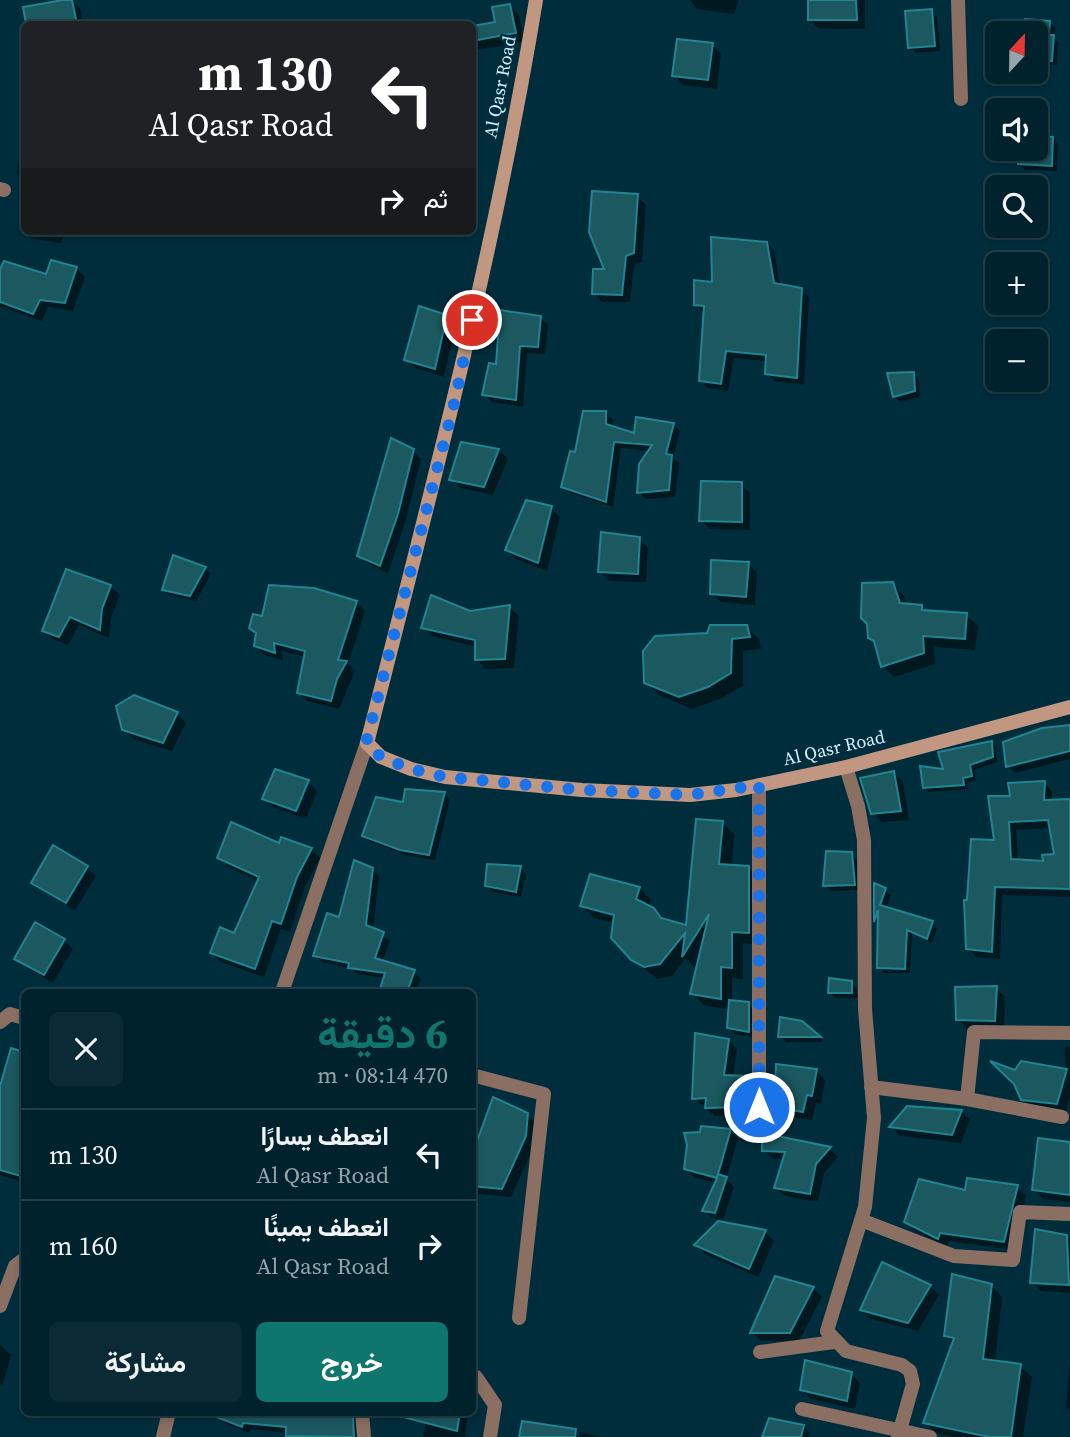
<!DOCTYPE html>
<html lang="ar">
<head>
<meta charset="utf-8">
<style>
  :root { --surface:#00222d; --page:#0a2a35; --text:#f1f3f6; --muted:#95a4aa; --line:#223f49; --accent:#0f766e }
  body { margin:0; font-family:"Source Serif 4",Vazirmatn,serif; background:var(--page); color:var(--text); direction:rtl; height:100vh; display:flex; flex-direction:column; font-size:26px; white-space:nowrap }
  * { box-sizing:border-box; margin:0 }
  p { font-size:23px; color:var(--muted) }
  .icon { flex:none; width:38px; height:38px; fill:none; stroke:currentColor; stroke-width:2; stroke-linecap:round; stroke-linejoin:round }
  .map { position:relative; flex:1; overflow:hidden; direction:ltr }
  .drawer { position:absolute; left:21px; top:989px; width:455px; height:427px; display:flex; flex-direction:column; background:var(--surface); border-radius:10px; box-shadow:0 4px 10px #0003,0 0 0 2px var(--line); direction:rtl }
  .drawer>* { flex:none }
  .hud { position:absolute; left:21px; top:21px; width:455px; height:214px; border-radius:10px; box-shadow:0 4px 10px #0003,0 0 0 2px var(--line); direction:rtl; background:#202124; color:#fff; overflow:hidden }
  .needle { width:46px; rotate:22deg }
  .tools { position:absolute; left:985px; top:21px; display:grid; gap:14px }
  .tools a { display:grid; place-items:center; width:63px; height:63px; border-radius:10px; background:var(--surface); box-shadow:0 4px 10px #0003,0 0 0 2px var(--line); font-size:35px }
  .pin { position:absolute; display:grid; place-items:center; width:60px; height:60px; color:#fff; margin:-30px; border:4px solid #fff; border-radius:50%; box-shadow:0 2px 7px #0007 }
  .me { position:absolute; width:77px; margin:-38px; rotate:0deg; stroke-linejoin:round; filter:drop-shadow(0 0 5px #0008) }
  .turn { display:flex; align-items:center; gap:24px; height:147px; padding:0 28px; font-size:32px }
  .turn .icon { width:91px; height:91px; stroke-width:2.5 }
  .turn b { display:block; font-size:49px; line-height:60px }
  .then { display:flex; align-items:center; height:66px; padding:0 28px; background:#0003; gap:14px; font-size:26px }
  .round { display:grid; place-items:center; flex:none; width:74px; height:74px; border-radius:10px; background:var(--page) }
  .summary { display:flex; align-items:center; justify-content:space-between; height:119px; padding:0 28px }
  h1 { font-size:42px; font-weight:700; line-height:52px; color:var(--accent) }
  .button { display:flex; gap:14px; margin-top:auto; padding:14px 28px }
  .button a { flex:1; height:80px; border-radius:10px; background:var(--accent); color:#fff; font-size:28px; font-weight:700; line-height:80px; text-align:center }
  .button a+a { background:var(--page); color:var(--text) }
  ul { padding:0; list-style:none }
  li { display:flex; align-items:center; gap:21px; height:91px; padding:0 28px; border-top:2px solid var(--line) }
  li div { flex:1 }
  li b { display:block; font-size:26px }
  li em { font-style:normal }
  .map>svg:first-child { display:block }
  .shadow { fill:#0007; fill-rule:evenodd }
  .building { fill:#1b5860; stroke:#208591; stroke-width:2; fill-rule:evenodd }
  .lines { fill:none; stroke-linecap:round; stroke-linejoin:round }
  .street { stroke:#8a6f62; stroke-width:14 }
  .secondary { stroke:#c29782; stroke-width:14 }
  .route { stroke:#1a73e8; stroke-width:12; stroke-dasharray:0 21.6 }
  .labels { text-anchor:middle; stroke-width:5; stroke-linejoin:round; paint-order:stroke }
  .street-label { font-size:18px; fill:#d2f0fd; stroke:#002d3c }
</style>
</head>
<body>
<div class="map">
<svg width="1070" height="1437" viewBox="0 0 1070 1437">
  <rect width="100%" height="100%" fill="#002d3c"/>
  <path class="shadow" d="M72,0L81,10L83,24H28L25,8Z
    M690,0H739L734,14L697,9Z
    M810,0H865V29H819L810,20Z
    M510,6L519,15L524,42L472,51V28L497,24Z
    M931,11L937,17L940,51L916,53L910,47Z
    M1027,21L1049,22L1055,28L1054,38L1058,42L1057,65L1036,64V33H1026Z
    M712,45L721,54L717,89L683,85L674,75Z
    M1036,138H1052L1058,144L1057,171L1025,170L1019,164L1020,149H1036Z
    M24,157V182L17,174L19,161Z
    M637,196L646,205L642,262L634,265L630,302H602L594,293Z
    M64,231L61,243L31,238L25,232Z
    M767,243L774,251L780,286L802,290L809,298L804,385L775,381L767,374L768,361L734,358L728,391L708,388L700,380L704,312L696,305Z
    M52,262L77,269L85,277L73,311L48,307L42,321L0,306V273L47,276Z
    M446,316L455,326L444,377L415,368L406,359Z
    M540,318L548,325L545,354L527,353L523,407L492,402L484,394L498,367Z
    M914,374L919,380L920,397L900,402L894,396Z
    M605,413L613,420V428L636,435L673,424L680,431L673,458L679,463L675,497L646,499L639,492L650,451L621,448L613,507L570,493L563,486L577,454Z
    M462,444L499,450L508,459L493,495L461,488L451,479Z
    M413,451L421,459L405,523L388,573L367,563L359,555Z
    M741,484L750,493V530L710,529L701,520Z
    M551,508L560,517L547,571L516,559L507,550Z
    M639,539L648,548L646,582L609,581L600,571Z
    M748,563L757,573L755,605L721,602L711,593Z
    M205,568L211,574L196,601L169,595L164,590Z
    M892,584L904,596L907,606L921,607L926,612L966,615L978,626L975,650L934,647L935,664L894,677L883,666L876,644L870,637L869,624Z
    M110,586L120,595L111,618L109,638L79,625L68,645L53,639L44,630Z
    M356,602L365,611L348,664L355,671L339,709L307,701L299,692L306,657L282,651L283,660L264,655L255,646L257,635L251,628L263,618Z
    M509,607L519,616L514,668L486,669L477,660V647L432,636L423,627L470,612Z
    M746,627L759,639L761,649L743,651V686L720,699L692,709L659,695L646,682L709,634Z
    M177,714L186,723L172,751L133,739L124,729Z
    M1070,726V759L1015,773L1008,766Z
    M992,743L996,747L997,762L974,770L976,780L967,783L968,789L929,792L924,787Z
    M894,773L903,782L909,820L882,822L873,813Z
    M308,782L317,791L306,819L273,807L264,798Z
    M1044,783L1052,791V802L1070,801V897L1002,895L1000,959L976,957L968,948V902L1012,798ZM1051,828L1056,855L1045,863L1018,861L1016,830Z
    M444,794L450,800L435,860L408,856L369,841L364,835L405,804Z
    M722,822L734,834L732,866L749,868L761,880V945L743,943V979L732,978V1002L749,1004L754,1010V1037L735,1034L729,1028L730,1010L704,1005L692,993L699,961L695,967L686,958L672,976L657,979L632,959L614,923L594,918L582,906L639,888L651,900L649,908L664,920L687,928Z
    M280,845L311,849L320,858L305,887L290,932L281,929L264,977L221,962L212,953L235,935L259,881L228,867L219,857Z
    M851,854L857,860L860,890L831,891L825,886Z
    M87,867L96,876L75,911L33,882Z
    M520,868L526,874L521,897L493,892L487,886Z
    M372,869L379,876L373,930L390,941L382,962L414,972L421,979L416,992H381L385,978L357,974L350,968L322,962L315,956Z
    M876,886L891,895L886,909L932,923L937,928L932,943L912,933L910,973H884L879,967L880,925L876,921Z
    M63,940L73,949L53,983L26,967L16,958Z
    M851,983L857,989V998H836L830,993Z
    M996,988L1005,997L1004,1029H967L958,1019Z
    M801,1023L820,1038L824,1042H786L780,1036Z
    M728,1040L737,1049L733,1077L749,1078L757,1087L756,1114L715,1116L694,1098Z
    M1065,1046L1070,1047V1098L1065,1112L1032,1108L1023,1099L1016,1072L1066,1071Z
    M12,1050L24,1053V1182L0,1175V1091Z
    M816,1070L825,1080L821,1104L816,1103L812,1120L785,1116L775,1107Z
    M472,1095L478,1100L472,1121Z
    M961,1111L970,1120L961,1143L900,1136L892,1127Z
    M527,1114L536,1124L534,1146L511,1197L473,1193L472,1160Z
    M730,1131L738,1139L726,1179L734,1187L723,1220L715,1219L722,1199L712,1218L704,1210L716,1183L694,1177L686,1169Z
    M764,1135L830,1149L838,1157L824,1173L818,1202L785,1196L776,1188L785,1159H773L764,1150Z
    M1070,1144V1202L1043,1199L1034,1189Z
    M1017,1187L1026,1196L1013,1250L949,1241L947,1247L915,1231L906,1222L966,1192Z
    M765,1232L774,1241L758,1277L705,1254L697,1245Z
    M1067,1237L1070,1240V1293L1041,1291L1032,1282Z
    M776,1278L813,1288L822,1297L799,1341H761L752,1332Z
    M991,1285L1002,1297L995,1363L1020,1366L1032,1377L1023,1437H953L936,1433L925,1422L954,1343L946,1335Z
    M930,1286L939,1295L918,1331L871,1319L862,1310Z
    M0,1345L11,1355L3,1385L0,1384Z
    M1070,1363V1411L1066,1407Z
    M851,1374L860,1383L855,1409L811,1399L802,1390Z
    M95,1412H111L109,1417Z
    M215,1412H357L361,1437H289L288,1433L251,1429L249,1433L222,1422Z
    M428,1412H468L465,1437H423Z
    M803,1426L809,1432L808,1437H764Z
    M580,1432L599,1437H579Z"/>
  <path class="building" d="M63,0H72L77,24H26L23,7Z
    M808,0H856L857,20H808Z
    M510,4L516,33L472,41V26L495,22L492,7Z
    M932,9L935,46L908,48L905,11Z
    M1025,19L1050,21L1049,35H1054L1052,61L1036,60V33H1025Z
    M677,39L713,43L708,80L672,76Z
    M1036,136L1053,137L1052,166L1018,164V149H1036Z
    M592,191L638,194L634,253L626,256L622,295L592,294L593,269H604L589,232Z
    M711,237L767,242L774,283L802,288L797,378L765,374L766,355L726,351L721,384L699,381L704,306L694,305V280L712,282Z
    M51,260L77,267L65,303L40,300L33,314L0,302V269L4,261L46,274Z
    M419,306L447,315L435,369L404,360Z
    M500,310L541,316L538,347L520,346L516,400L482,395L489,363L496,364Z
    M914,372L915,391L893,397L887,373Z
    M583,411H606V424L634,433L636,417L674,423L666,454L672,455L669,490L637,493L639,464L652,445L614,442L606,502L561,487L570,451L575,452Z
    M391,438L414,449L398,514L380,566L357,556Z
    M461,442L499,449L484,487L449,480Z
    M701,481L742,482V522L699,521Z
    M526,500L552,506L538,563L505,550Z
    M601,532L640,537L638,574L598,572Z
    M173,555L206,567L190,596L162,590Z
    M711,560L749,562L746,597L710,594Z
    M66,569L111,585L102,609L100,630L70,617L59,637L42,631Z
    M893,582L900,603L922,605V610L967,613L965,639L923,636L924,653L881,667L874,641L868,638L867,624L861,618L862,583Z
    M269,585L314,588L357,601L338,660L347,661L337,679L331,701L297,693L305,651L274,643L275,653L254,646L256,633L249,628L253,614L262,616Z
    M431,595L470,611L510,605L505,659L475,660V640L421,628Z
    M710,625H747L750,637L732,639L731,673L708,687L679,697L644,683L643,651L655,636L707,633Z
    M134,695L178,712L163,743L122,730L116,706Z
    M1070,725V751L1006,767L1003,742L1042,728Z
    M992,741L993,757L970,765L972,776L963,778L964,785L923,788L920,766L943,769L938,752Z
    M275,769L309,780L296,811L262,799Z
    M894,771L901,811L871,814L860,778Z
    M1045,781L1044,800L1070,799V889L995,887L992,952L966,949L964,900H967L971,839L994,840L988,796H1010L1008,783ZM1048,820L1054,854L1042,855L1043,861L1011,859L1009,822Z
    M405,789L445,792L429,855L400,850L362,836L376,797L403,802Z
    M696,819L723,821L719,864L749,866V933L732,932V968L721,967V999L690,994L709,914L682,957L685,933L660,964L644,967L631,960L611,938L614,915L580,906L590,874L640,887L636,899L654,908L661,918L686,925Z
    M231,822L279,843L281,837L312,848L297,877L281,924L272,921L255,969L210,953L220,927L234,933L259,877L217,858Z
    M53,845L88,866L66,903L31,883Z
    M826,851L852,852L855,885L823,886Z
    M354,860L373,868L366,925L384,932L375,958L415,970L407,992H379L385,973L348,968L349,963L313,956L327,913L339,917Z
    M487,864L521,866L516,892L485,886Z
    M874,883L886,888L880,905L933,921L927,939L907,930L905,969L877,968L878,910L874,922Z
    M35,922L65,939L44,975L14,959Z
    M829,978L852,981V993H828Z
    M997,986L995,1021L956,1020L955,987Z
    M729,1000L749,1002V1032L727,1028Z
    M780,1017L802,1021L821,1037H778Z
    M695,1033L729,1039L724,1075L749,1076L748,1107L705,1108L706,1098L692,1099Z
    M11,1048L24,1052V1177L0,1170V1086Z
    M990,1061L1015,1070L1021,1061L1067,1069L1057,1104L1021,1100L1014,1084Z
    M776,1064L817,1069L812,1096L807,1095L803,1112L774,1107Z
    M493,1097L528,1113L526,1136L502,1189L472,1186V1155Z
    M907,1106L962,1110L952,1135L889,1127Z
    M701,1126L731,1129L717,1178L718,1174L727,1177L715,1213L702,1211L717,1178L684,1169L687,1145L684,1133L700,1132Z
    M762,1133L831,1147L816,1164L810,1194L774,1188L785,1152L762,1151Z
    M1038,1138L1070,1142V1195L1032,1190Z
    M967,1178L1018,1185L1004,1242L940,1233L938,1239L904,1222L919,1179L965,1190Z
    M718,1221L766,1230L749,1269L694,1245Z
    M1035,1229L1067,1235L1069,1285L1030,1283Z
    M882,1262L931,1285L908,1323L860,1310Z
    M952,1274L992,1284L983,1359L1021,1364L1011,1437H989L923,1423L954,1338L944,1336Z
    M775,1276L814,1287L790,1333H750Z
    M805,1360L852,1372L847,1401L800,1390Z
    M349,1412V1416L353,1417L354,1437L286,1436V1427L243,1423L242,1427L206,1413Z
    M404,1412H460L457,1431L403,1417Z
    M769,1418L804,1425L801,1437H762Z
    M522,1421L576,1429L575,1437H519Z"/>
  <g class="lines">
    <path class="street" d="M958,0L961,99
      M0,189L4,190
      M846,767L858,806L864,840L865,1009L874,1118L865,1207L827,1331L846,1351L902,1365L910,1371L913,1384L898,1437
      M282,992L367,743
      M0,1022L10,1014L24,1018
      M472,1075L544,1094L519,1318
      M871,1087L967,1099L1062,1117
      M967,1099L974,1032L1070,1033
      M759,1107V785
      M861,1220L954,1256L1013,1260L1020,1212L1070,1214
      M0,1306L15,1266L24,1259
      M760,1352L834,1342
      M472,1377H476L495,1405L490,1437
      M802,1409L930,1437
      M362,1412L364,1437
      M163,1437L169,1412"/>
    <path class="secondary" d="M536,0C495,251 430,497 367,743L381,757L411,769L445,777L582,790L690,795L736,790L846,767L1070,707"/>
  </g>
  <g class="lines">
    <path class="route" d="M472,320L455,400L366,743L381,757L411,769L445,777L582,790L690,795L759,785V1107"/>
  </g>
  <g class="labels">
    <g class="street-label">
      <text transform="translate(500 87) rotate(-79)" y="6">Al Qasr Road</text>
      <text transform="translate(834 748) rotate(-13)" y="6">Al Qasr Road</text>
    </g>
  </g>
</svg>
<div class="tools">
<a><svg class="needle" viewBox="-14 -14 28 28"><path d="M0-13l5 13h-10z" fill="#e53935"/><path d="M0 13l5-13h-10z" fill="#95a4aa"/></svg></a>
<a><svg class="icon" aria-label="sound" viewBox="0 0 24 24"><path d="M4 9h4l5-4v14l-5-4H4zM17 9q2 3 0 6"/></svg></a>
<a><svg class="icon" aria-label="search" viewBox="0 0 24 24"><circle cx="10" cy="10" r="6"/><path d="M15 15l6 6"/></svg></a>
<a>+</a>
<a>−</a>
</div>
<div class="pin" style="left:472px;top:320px;background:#d93025"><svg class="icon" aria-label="arrive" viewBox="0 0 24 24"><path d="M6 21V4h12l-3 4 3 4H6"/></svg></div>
<svg class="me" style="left:759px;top:1107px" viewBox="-20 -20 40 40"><circle r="17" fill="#1a73e8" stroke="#fff" stroke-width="3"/><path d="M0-11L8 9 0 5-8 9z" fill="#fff"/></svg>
<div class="hud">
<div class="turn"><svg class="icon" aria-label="left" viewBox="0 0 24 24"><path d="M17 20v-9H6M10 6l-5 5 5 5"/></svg><div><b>130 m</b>Al Qasr Road</div></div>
<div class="then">ثم<svg class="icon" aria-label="right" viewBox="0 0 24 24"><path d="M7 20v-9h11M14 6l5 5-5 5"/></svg></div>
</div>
<section class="drawer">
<div class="summary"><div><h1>6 دقيقة</h1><p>470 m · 08:14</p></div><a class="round"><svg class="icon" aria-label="close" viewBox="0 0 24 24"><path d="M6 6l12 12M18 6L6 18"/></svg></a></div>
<ul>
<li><svg class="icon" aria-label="left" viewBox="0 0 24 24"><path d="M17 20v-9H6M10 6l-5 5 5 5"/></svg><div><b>انعطف يسارًا</b><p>Al Qasr Road</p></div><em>130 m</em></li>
<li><svg class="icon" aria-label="right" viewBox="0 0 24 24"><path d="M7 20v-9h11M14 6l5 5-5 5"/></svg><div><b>انعطف يمينًا</b><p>Al Qasr Road</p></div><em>160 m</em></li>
</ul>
<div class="button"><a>خروج</a><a>مشاركة</a></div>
</section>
</div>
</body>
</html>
